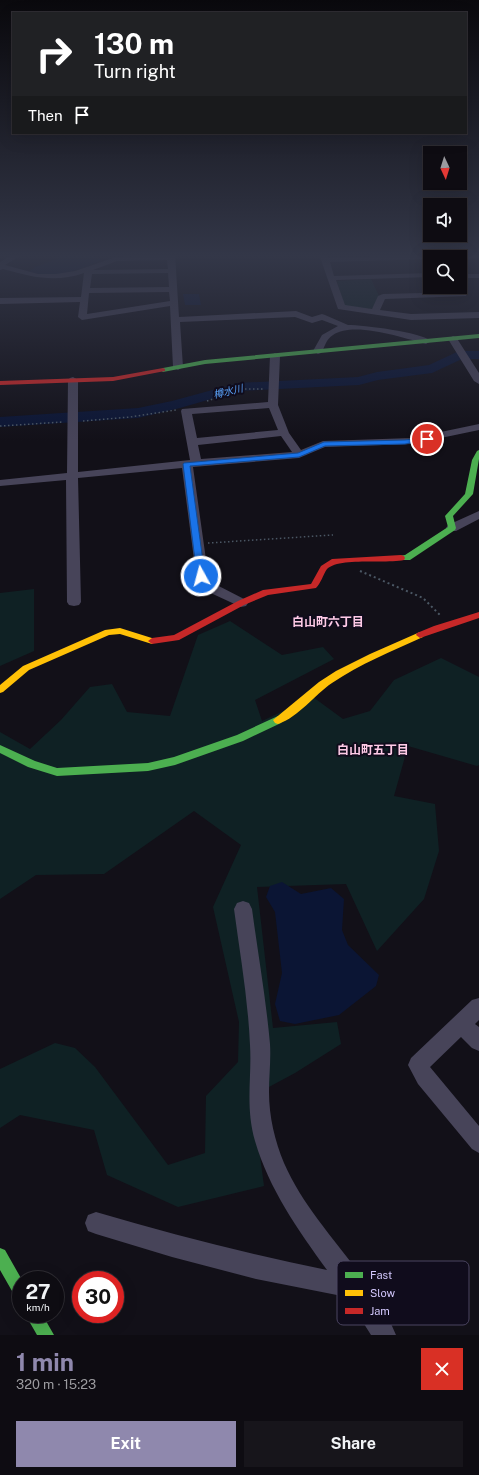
<!DOCTYPE html>
<html lang="en">
<head>
<meta charset="utf-8">
<style>
  :root { --surface:#0e0c12; --page:#17151b; --text:#f1f3f6; --muted:#9b9b9f; --line:#2e2c32; --accent:#8f88ad }
  body { margin:0; font-family:"Public Sans","Noto Sans JP",sans-serif; background:var(--page); color:var(--text); height:100vh; display:flex; flex-direction:column; font-size:15px; white-space:nowrap }
  * { box-sizing:border-box; margin:0 }
  p { font-size:13px; color:var(--muted) }
  .icon { flex:none; width:22px; height:22px; fill:none; stroke:currentColor; stroke-width:2; stroke-linecap:round; stroke-linejoin:round }
  .map { position:relative; height:1335px; overflow:hidden }
  .panel { display:flex; flex-direction:column; background:var(--surface); flex:1 }
  .panel>* { flex:none }
  .guide { position:absolute; left:12px; top:12px; width:455px; height:122px; border-radius:0px; box-shadow:0 4px 16px #0002,0 0 0 1px var(--line); background:#202124; color:#fff; overflow:hidden }
  .needle { width:26px; rotate:176deg }
  .fabs { position:absolute; left:423px; top:146px; display:grid; gap:8px }
  .fabs a { display:grid; place-items:center; width:44px; height:44px; border-radius:0px; background:var(--surface); box-shadow:0 4px 16px #0002,0 0 0 1px var(--line); font-size:20px }
  .speed { position:absolute; left:12px; top:1271px; display:flex; gap:8px; font-size:20px; font-weight:700; text-align:center }
  .speed>* { display:grid; place-content:center; width:52px; height:52px; border-radius:50%; background:var(--surface); box-shadow:0 4px 16px #0002,0 0 0 1px var(--line); line-height:1 }
  .speed small { font-size:10px; font-weight:400 }
  .speed .limit { border:6px solid #d22; background:#fff; color:#111 }
  .pin { position:absolute; display:grid; place-items:center; width:34px; height:34px; color:#fff; margin:-17px; border:2px solid #fff; border-radius:50%; box-shadow:0 1px 4px #0007 }
  .me { position:absolute; width:44px; margin:-22px; rotate:353deg; stroke-linejoin:round; filter:drop-shadow(0 0 3px #0008) }
  .turn { display:flex; align-items:center; gap:14px; height:84px; padding:0 16px; font-size:18px }
  .turn .icon { width:52px; height:52px; stroke-width:2.5 }
  .turn b { display:block; font-size:28px; line-height:34px }
  .then { display:flex; align-items:center; height:38px; padding:0 16px; background:#0003; gap:8px; font-size:15px }
  .round { display:grid; place-items:center; flex:none; width:42px; height:42px; border-radius:0px; background:var(--page) }
  .headline { display:flex; align-items:center; justify-content:space-between; height:68px; padding:0 16px }
  h1 { font-size:24px; font-weight:700; line-height:30px; color:var(--accent) }
  .button { display:flex; gap:8px; margin-top:auto; padding:8px 16px }
  .button a { flex:1; height:46px; border-radius:0px; background:var(--accent); color:#fff; font-size:16px; font-weight:700; line-height:46px; text-align:center }
  .button a+a { background:var(--page); color:var(--text) }
  .map>svg:first-child { display:block }
  .green { fill:#0f2124 }
  .water { fill:#0b1534 }
  .lines { fill:none; stroke-linecap:round; stroke-linejoin:round }
  .river { fill:#0b1534; fill-rule:evenodd }
  .path-far2 { stroke:#4b5764; stroke-width:1; stroke-dasharray:1 2; stroke-linecap:butt }
  .path-far1 { stroke:#4b5764; stroke-width:1.5; stroke-dasharray:1.5 2.5; stroke-linecap:butt }
  .path { stroke:#4b5764; stroke-width:2; stroke-dasharray:2 3; stroke-linecap:butt }
  .street { fill:#474459; fill-rule:evenodd }
  .fast { fill:#4caf50; fill-rule:evenodd }
  .slow { fill:#ffc107; fill-rule:evenodd }
  .jam { fill:#c62828; fill-rule:evenodd }
  .route { fill:#1a73e8; stroke:#114b97 }
  .labels { text-anchor:middle; stroke-width:4; stroke-linejoin:round; paint-order:stroke }
  .far-water-label { font-size:10px; font-style:italic; fill:#59a2fa; stroke:#100c1c }
  .neighbourhood-label { font-size:12px; font-weight:bold; fill:#fecae6; stroke:#100c1c }
  .key { fill:#100c1c; stroke:#4a4460; stroke-width:1 }
  .key-label { font-size:11px; fill:#d3c8fd }
</style>
</head>
<body>
<div class="map">
<svg width="479" height="1335" viewBox="0 0 479 1335">
  <rect width="100%" height="100%" fill="#121018"/>
  <path class="green" d="M371,279L379,296L372,309L346,306L344,305L337,281Z
    M34,589V651L0,666V593Z
    M230,621L282,655L323,647L334,659L255,700L262,721L313,697L343,719L370,711L394,680L441,658L479,677V765L477,766L408,746L394,796L435,804L439,851L424,899L377,951L346,884L257,887L273,1028L337,1022L341,1044L295,1073L252,1096L264,1186L178,1207L107,1175L94,1130L20,1115L0,1128V1069L55,1043L75,1048L95,1067L168,1165L205,1153L206,1096L238,1062L239,1022L213,907L241,845L194,811L104,874L36,875L0,899V732L30,749L61,720L90,687L112,684L127,712L170,716L198,635Z"/>
  <path class="water" d="M59,254H88L102,260C76,271 58,279 29,272L35,267L57,259Z
    M183,294H199L201,305H185Z
    M282,882L301,894L331,888L344,899L342,930L348,945L379,975L376,986L339,1015L295,1024L280,1021L275,1004L282,973L275,912L266,897L270,886Z"/>
  <g class="lines">
    <path class="river" d="M459,351H479V359H462L432,373L378,380L359,385L239,391L180,408L138,418L0,427V417L138,408L172,401L238,383L358,377L377,372L429,365Z"/>
    <path class="path-far2" d="M93,254L100,256"/>
    <path class="path-far1" d="M207,401L242,389H263
      M83,421L130,417L176,410
      M0,426L63,422
      M208,543L333,535"/>
    <path class="path" d="M360,571L423,598L441,616"/>
    <path class="street" d="M14,254H23L5,265L38,274H56L75,271L116,257L167,256V254H175L179,317L296,311L312,317L322,314L325,315L348,325C363,325 421,332 431,341L426,344C403,338 354,321 333,335C326,339 325,347 321,353L318,354L313,351L322,335L338,326L322,320L312,323L295,317L180,322L183,367L178,370L173,367L170,306L82,320L78,317L80,302L0,304V298L81,297L84,273C55,283 32,277 3,269L0,270V262ZM167,260L168,269L93,270L117,261ZM168,273L169,287L90,288L92,274ZM169,292L170,301L87,314L89,293Z
      M319,254H327L328,258L433,255L434,257H430V259L330,262L334,276L430,273V277L336,280L345,305L372,309L378,296L383,294L463,292H466L467,294L466,296L385,299L380,310L411,314L479,312V318L411,320L338,309Z
      M479,254V258L439,257L443,255Z
      M460,274H479V278H460Z
      M453,336L456,337L479,373V384L474,381L448,339Z
      M275,353L280,356L278,405L289,433L301,450L323,441L412,438L479,424V430L412,444L325,447L299,458L193,467L209,581L246,600L248,603L246,606L241,607L202,589L197,582L182,468L78,478L81,602L79,605L74,606L69,605L67,602L66,480L0,486V480L67,473L68,380L70,378L73,377L78,380V472L190,460L181,411L182,409L268,402L270,356ZM269,408L278,430L197,438L192,414ZM281,436L292,452L201,459L198,445Z
      M479,511V519L456,531H448L446,528L448,525Z
      M243,901L249,903L252,909C258,954 266,999 270,1044C271,1060 269,1076 269,1092C269,1117 275,1141 284,1163C312,1227 370,1271 396,1335H371L347,1297L256,1279L172,1257L96,1234L88,1231L85,1223L88,1215L96,1212C173,1235 249,1254 327,1270C298,1230 269,1189 255,1141C245,1106 252,1078 250,1045C248,999 240,954 234,909L237,903Z
      M479,998V1020L475,1024L479,1027V1051L472,1048L461,1037L430,1067L479,1126V1153L472,1149L418,1084L408,1065L411,1058L472,1000Z"/>
    <path class="fast" d="M479,334V338L205,364L163,372L160,370L163,368L205,360Z
      M479,450V459L473,494L453,516L456,528L455,530L410,560H398L397,558L398,556L405,555L448,527L445,516L465,494L472,460L477,451Z
      M278,716L281,717L283,720L281,723L243,741L175,765L148,771L57,776L28,767L0,753V745L35,761L57,768L148,763L174,757L237,735Z
      M0,1248L5,1250L22,1280L21,1301L16,1298L0,1270Z
      M25,1314H42L54,1335H37Z"/>
    <path class="slow" d="M120,628L155,639L156,641L152,644L120,634L109,635L29,670L3,692L0,693V685L23,666L105,630Z
      M420,632L423,633L424,635L423,637C392,651 360,664 332,683C314,695 299,717 278,724L275,723L273,720L319,682L336,671L370,654Z"/>
    <path class="jam" d="M163,368L165,369V371L113,381L0,385V381L113,377Z
      M401,555L404,556L405,558L404,560C386,564 339,557 327,569C323,575 321,583 316,588L268,595L244,605L179,640L152,644L148,641L152,638L174,635L238,601L263,590L311,584L321,566L332,559Z
      M479,612V618L420,638L416,635L417,633L434,626Z"/>
  </g>
  <linearGradient id="sky" x2="0" y2="1"><stop stop-color="#0a090d"/><stop offset="0.58" stop-color="#333748"/><stop offset="1" stop-color="#333748" stop-opacity="0"/></linearGradient>
  <rect width="479" height="441" fill="url(#sky)"/>
  <path class="route" d="M427,437H429V440L405,444L325,446L299,457L190,466L205,576L201,578L197,576L183,464L184,463L298,453L324,442L405,440Z"/>
  <g class="labels">
    <g class="far-water-label">
      <text transform="translate(228 391) rotate(-13)" y="4">樽水川</text>
    </g>
    <g class="neighbourhood-label">
      <text x="328" y="626">白山町六丁目</text>
      <text x="373" y="754">白山町五丁目</text>
    </g>
  </g>
  <rect x="337" y="1261" width="132" height="64" rx="6" class="key"/>
  <rect x="345" y="1272" width="18" height="6" fill="#4caf50"/>
  <rect x="345" y="1290" width="18" height="6" fill="#ffc107"/>
  <rect x="345" y="1308" width="18" height="6" fill="#c62828"/>
  <g class="key-label">
    <text x="370" y="1279">Fast</text>
    <text x="370" y="1297">Slow</text>
    <text x="370" y="1315">Jam</text>
  </g>
</svg>
<div class="fabs">
<a><svg class="needle" viewBox="-14 -14 28 28"><path d="M0-13l5 13h-10z" fill="#e53935"/><path d="M0 13l5-13h-10z" fill="#9b9b9f"/></svg></a>
<a><svg class="icon" aria-label="sound" viewBox="0 0 24 24"><path d="M4 9h4l5-4v14l-5-4H4zM17 9q2 3 0 6"/></svg></a>
<a><svg class="icon" aria-label="search" viewBox="0 0 24 24"><circle cx="10" cy="10" r="6"/><path d="M15 15l6 6"/></svg></a>
</div>
<div class="speed"><div>27<small>km/h</small></div><div class="limit">30</div></div>
<div class="pin" style="left:427px;top:439px;background:#d93025"><svg class="icon" aria-label="arrive" viewBox="0 0 24 24"><path d="M6 21V4h12l-3 4 3 4H6"/></svg></div>
<svg class="me" style="left:201px;top:576px" viewBox="-20 -20 40 40"><circle r="17" fill="#1a73e8" stroke="#fff" stroke-width="3"/><path d="M0-11L8 9 0 5-8 9z" fill="#fff"/></svg>
<div class="guide">
<div class="turn"><svg class="icon" aria-label="right" viewBox="0 0 24 24"><path d="M7 20v-9h11M14 6l5 5-5 5"/></svg><div><b>130 m</b>Turn right</div></div>
<div class="then">Then<svg class="icon" aria-label="arrive" viewBox="0 0 24 24"><path d="M6 21V4h12l-3 4 3 4H6"/></svg></div>
</div>
</div>
<section class="panel">
<div class="headline"><div><h1>1 min</h1><p>320 m · 15:23</p></div><a class="round" style="background:#d93025;color:#fff"><svg class="icon" aria-label="close" viewBox="0 0 24 24"><path d="M6 6l12 12M18 6L6 18"/></svg></a></div>
<div class="button"><a>Exit</a><a>Share</a></div>
</section>
</body>
</html>
